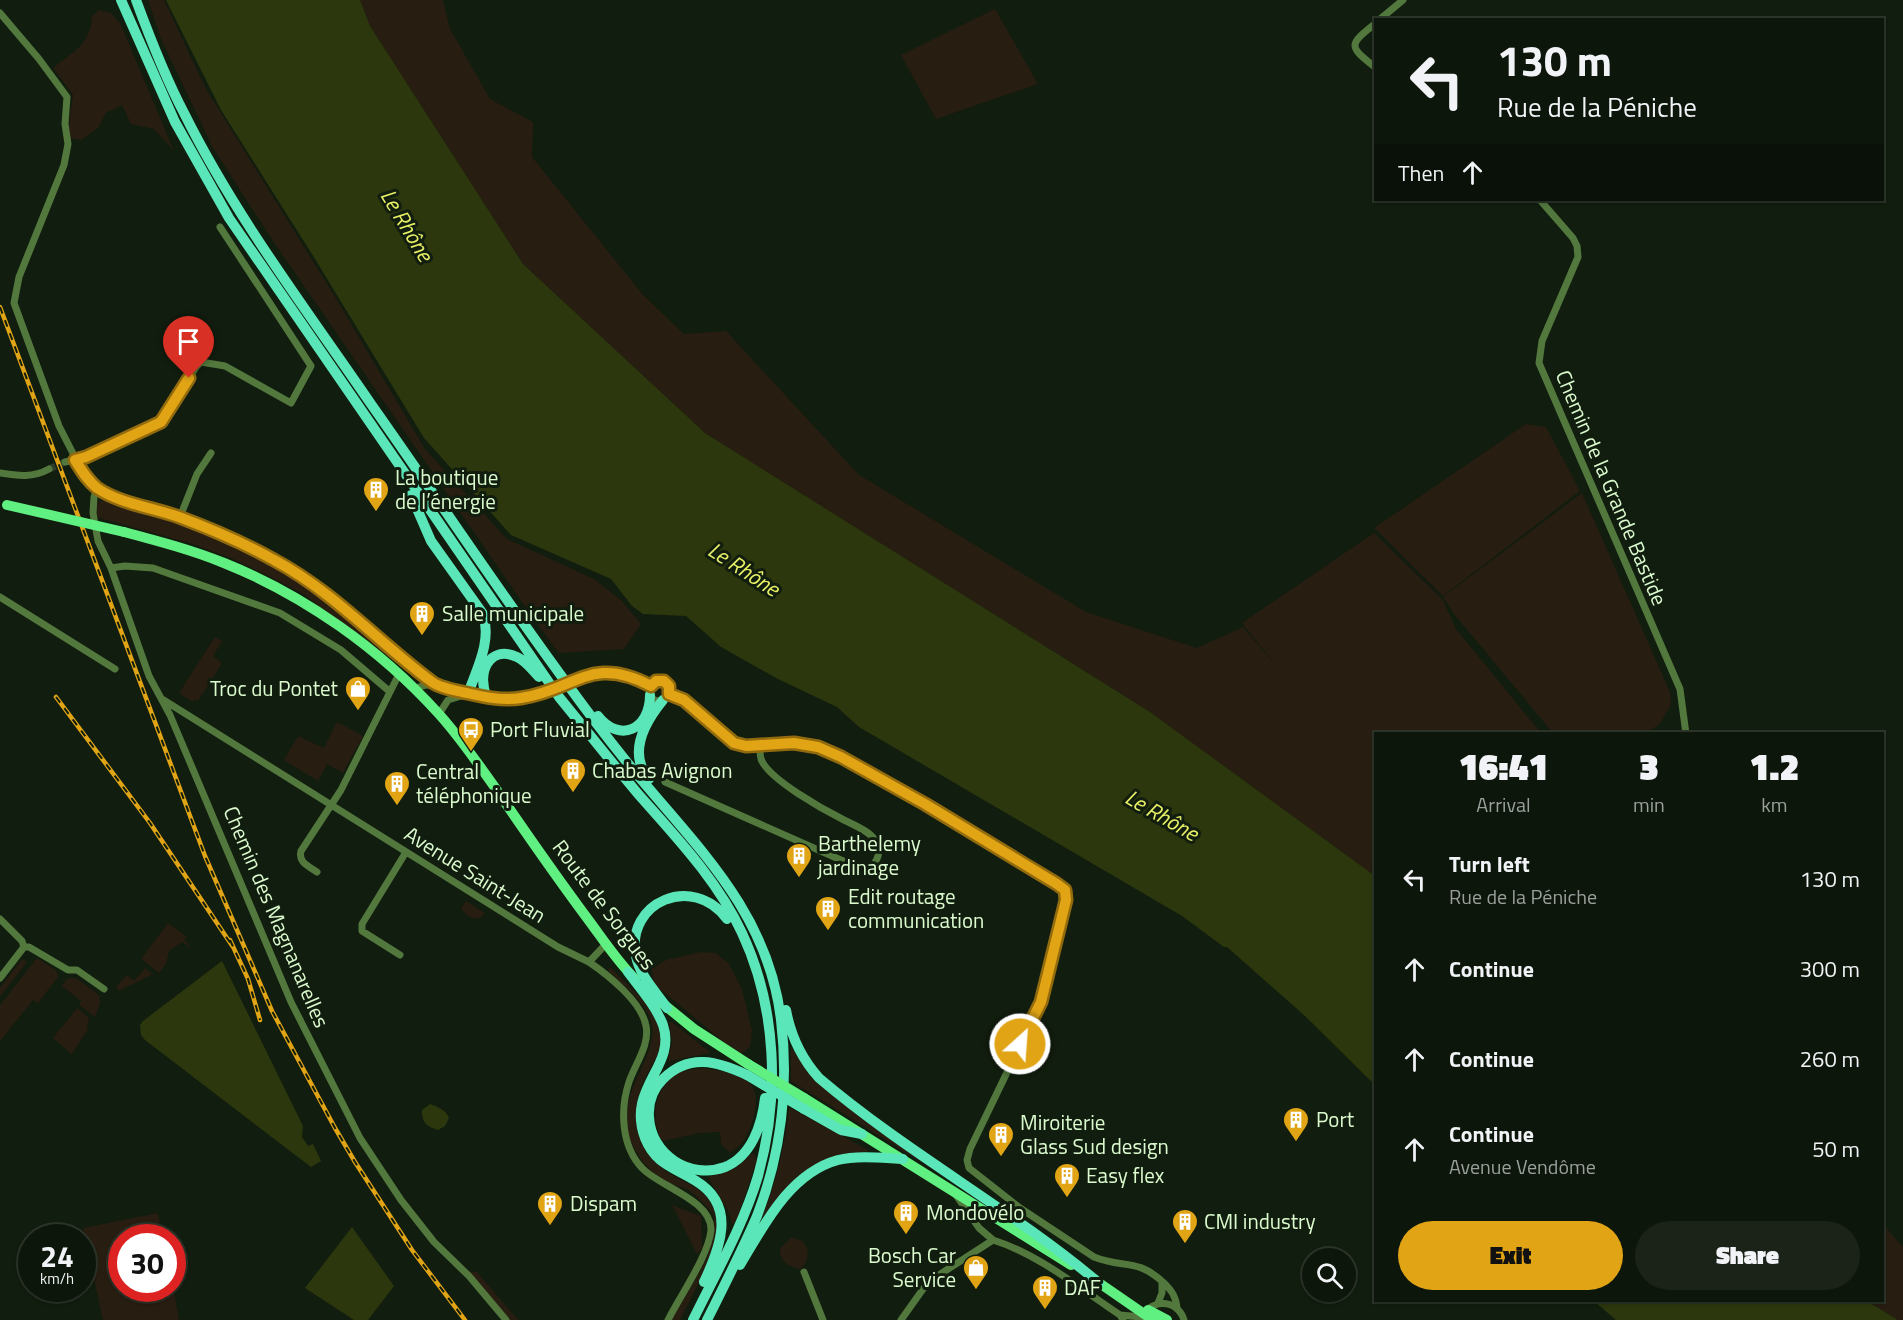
<!DOCTYPE html>
<html lang="en">
<head>
<meta charset="utf-8">
<style>
  :root { --surface:#0d160a; --page:#1b2318; --text:#f1f3f6; --muted:#9a9f9c; --line:#2d352b; --accent:#e0a415 }
  body { margin:0; font-family:"Titillium Web",sans-serif; background:var(--page); color:var(--text); height:100vh; display:flex; flex-direction:column; font-size:22px; white-space:nowrap }
  * { box-sizing:border-box; margin:0 }
  p { font-size:20px; color:var(--muted) }
  .icon { flex:none; width:33px; height:33px; fill:none; stroke:currentColor; stroke-width:2; stroke-linecap:round; stroke-linejoin:round }
  .map { position:relative; flex:1; overflow:hidden }
  .details { position:absolute; left:1374px; top:732px; width:510px; height:570px; display:flex; flex-direction:column; background:var(--surface); border-radius:0px; box-shadow:0 2px 4px #0004,0 0 0 2px var(--line) }
  .details>* { flex:none }
  .guide { position:absolute; left:1374px; top:18px; width:510px; height:183px; border-radius:0px; box-shadow:0 2px 4px #0004,0 0 0 2px var(--line); background:#0d160a; color:var(--text); overflow:hidden }
  .controls { position:absolute; left:1302px; top:1248px; display:grid; gap:12px }
  .controls a { display:grid; place-items:center; width:54px; height:54px; border-radius:50%; background:var(--surface); box-shadow:0 2px 4px #0004,0 0 0 2px var(--line); font-size:30px }
  .speed { position:absolute; left:18px; top:1224px; display:flex; gap:12px; font-size:30px; font-weight:700; text-align:center }
  .speed>* { display:grid; place-content:center; width:78px; height:78px; border-radius:50%; background:var(--surface); box-shadow:0 2px 4px #0004,0 0 0 2px var(--line); line-height:1 }
  .speed small { font-size:15px; font-weight:400 }
  .speed .limit { border:9px solid #d22; background:#fff; color:#111 }
  .pin { position:absolute; display:grid; place-items:center; width:51px; height:51px; color:#fff; margin:-62px -26px; border-radius:50% 50% 50% 0; rotate:-45deg; box-shadow:0 0 6px #0007 }
  .pin .icon { rotate:45deg }
  .me { position:absolute; width:66px; margin:-33px; rotate:26deg; stroke-linejoin:round; filter:drop-shadow(0 0 4px #0008) }
  .turn { display:flex; align-items:center; gap:21px; height:126px; padding:0 24px; font-size:27px }
  .turn .icon { width:78px; height:78px; stroke-width:2.5 }
  .turn b { display:block; font-size:42px; line-height:51px }
  .then { display:flex; align-items:center; height:57px; padding:0 24px; background:#0003; gap:12px; font-size:22px }
  .eta { display:flex; justify-content:space-evenly; align-items:center; height:102px; text-align:center }
  .eta b { font-size:36px; font-weight:800; line-height:42px }
  .primary-button { display:flex; gap:12px; margin-top:auto; padding:12px 24px }
  .primary-button a { flex:1; height:69px; border-radius:36px; background:var(--accent); color:#111; font-size:24px; font-weight:800; line-height:69px; text-align:center }
  .primary-button a+a { background:var(--page); color:var(--text) }
  ul { padding:0; list-style:none }
  li { display:flex; align-items:center; gap:18px; height:90px; padding:0 24px }
  li div { flex:1 }
  li b { display:block; font-size:22px }
  li em { font-style:normal }
  .map>svg:first-child { display:block }
  .green { fill:#271d11 }
  .water { fill:#2d370d }
  .lines { fill:none; stroke-linecap:round; stroke-linejoin:round }
  .minor-tunnel { stroke:#2f3e2b; stroke-width:7; stroke-dasharray:7 3.5; stroke-linecap:butt }
  .minor { stroke:#52783d; stroke-width:7 }
  .primary { stroke:#60f081; stroke-width:10 }
  .trunk { stroke:#5ae6b8; stroke-width:10 }
  .rail-casing { stroke:#e0a415; stroke-width:4.5 }
  .rail { stroke:#111d0e; stroke-width:2; stroke-dasharray:7; stroke-linecap:butt }
  .minor-bridge { stroke:#52783d; stroke-width:7 }
  .primary-bridge { stroke:#60f081; stroke-width:10 }
  .trunk-bridge { stroke:#5ae6b8; stroke-width:10 }
  .route-casing { stroke:#926b0e; stroke-width:15 }
  .route { stroke:#e0a415; stroke-width:10 }
  .labels { text-anchor:middle; stroke-width:6; stroke-linejoin:round; paint-order:stroke }
  .poi-label { font-size:21px; fill:#dbfbce; stroke:#111d0e; text-anchor:start }
  .street-label { font-size:21px; fill:#dbfbce; stroke:#111d0e }
  .water-label { font-size:22px; font-style:italic; fill:#e8f166; stroke:#111d0e }
</style>
</head>
<body>
<div class="map">
<svg width="1903" height="1320" viewBox="0 0 1903 1320">
  <rect width="100%" height="100%" fill="#111d0e"/>
  <path class="green" d="M148,0H164L206,89L337,300L425,449L507,539L594,579L621,600L641,624L624,649L559,653L538,625L273,241L213,148L161,39Z
    M360,0H443L450,29L490,99L533,122L532,157L644,296L684,334L726,331L859,475L1086,612L1197,648L1243,627L1278,668L1242,623L1374,533L1443,600L1456,629L1541,733L1376,734L1375,876L1150,712L705,433L523,264L370,26Z
    M995,9L1038,84L936,119L901,55Z
    M99,10L111,13L121,25L174,151L154,129L131,124L122,105L106,113L98,128L81,140L69,138V125L73,95L53,68C73,52 91,44 92,16Z
    M1526,424L1546,427L1580,491L1443,596L1374,528Z
    M1582,493L1670,692L1671,704L1660,724L1646,733H1553L1454,614L1443,597Z
    M107,500C188,514 268,554 334,603L335,608L389,652L388,655L379,651L303,594L273,578L233,559L193,544L96,517V506L100,501Z
    M215,637L222,641L213,656L222,663L198,701L195,699L193,702L179,693Z
    M337,722L363,736L343,773L327,764L318,781L284,760L298,736L324,748Z
    M466,901L485,913L480,918C472,920 466,915 461,909Z
    M168,923L187,937L184,939L192,949L182,942L169,951L166,964L159,973L141,959Z
    M701,952L716,953L729,964L742,989L752,1031L750,1047L741,1053L725,1043L654,984L652,969L666,960Z
    M37,958L56,970L58,977L38,1003L33,1000L0,1041V1005Z
    M22,959L27,962L0,997V988Z
    M610,967L647,1004L656,1018L663,1045C654,1063 640,1083 637,1103C633,1128 644,1157 666,1171C684,1184 706,1186 714,1210C715,1213 718,1219 718,1223C719,1226 716,1232 716,1236C709,1266 694,1292 680,1320H671C689,1288 718,1254 714,1215C706,1206 698,1196 688,1190C682,1187 676,1186 670,1183C657,1177 644,1166 637,1153C602,1100 665,1058 650,1018C643,1000 622,984 608,970Z
    M145,968L153,974L119,991L116,986L127,975L134,981Z
    M70,978H76L99,995L100,1003L95,1017L79,1005L81,1001L62,986L66,980Z
    M77,1008L88,1017L89,1020L87,1026L88,1029L72,1054L53,1038Z
    M669,1022H672L711,1053L669,1061L668,1058L672,1043Z
    M791,1047L811,1077L953,1182L791,1081Z
    M703,1068C717,1070 736,1073 747,1081C764,1093 753,1126 744,1140C741,1145 735,1149 730,1153L721,1144L720,1132L700,1133L662,1141C650,1119 654,1091 675,1075C683,1070 694,1069 703,1068Z
    M789,1107L870,1151L834,1158L766,1217L763,1215C777,1179 785,1145 789,1107Z
    M753,1153L757,1159L738,1216L733,1226L727,1209L708,1177L735,1168Z
    M672,1205L701,1216L702,1248L697,1254Z
    M158,1213L163,1237L122,1238V1288H172L173,1285L179,1320H103L83,1228Z
    M1883,1224L1903,1247V1320H1898L1867,1301L1882,1300Z
    M791,1238C810,1238 812,1257 801,1269C788,1267 780,1262 780,1248Z
    M467,1271L477,1272L518,1320H508Z"/>
  <path class="water" d="M166,0H360L370,26L523,264L705,433L1150,712L1375,876V1085L1305,1016L1227,947H1224L1182,916L859,727L837,707L778,679L721,647L686,616L643,614L632,606L611,579L511,535L424,438L315,259L221,110Z
    M222,961L303,1126L302,1137L308,1146L313,1144L321,1161L311,1167L145,1040L141,1035L140,1025L143,1021Z
    M430,1104C438,1107 446,1110 449,1118L445,1126L438,1130C426,1126 422,1123 422,1110Z
    M352,1227L394,1286L368,1320H354L305,1288Z
    M1594,1301H1867L1898,1320H1616Z"/>
  <g class="lines">
    <path class="minor-tunnel" d="M49,469L65,462"/>
    <path class="minor" d="M0,13L39,59L67,97L65,124L68,144L64,165L19,277L14,303L59,426L85,477L97,488L112,497L180,517L211,530L275,560L311,582L332,598L433,684
      M1379,20L1403,0
      M1376,23C1348,45 1348,46 1376,68
      M1540,200L1573,238L1577,246L1578,257L1542,341L1539,363L1680,689L1686,734
      M65,462L86,457L161,422L196,367L201,362L225,366L291,403L311,366L220,227
      M0,473C18,476 33,478 49,469
      M97,488L94,497L93,513L98,541L111,568L149,676L170,715L291,1002L360,1138L401,1200L434,1242L469,1276L506,1320
      M180,517L197,474L211,453
      M111,568L125,566L153,568L280,613L341,650L389,691
      M0,597L115,669
      M589,675C612,672 629,674 651,686
      M649 691a10 10 0 1 1 20 0a10 10 0 1 1-20 0Z
      M416,691L419,687C437,680 454,691 471,694C492,698 512,700 533,696
      M669,694L684,700L734,743L746,746L794,743L818,747L841,757L978,836L1065,890L1066,900L1041,1002L970,1149L967,1160L969,1168L1020,1208L1094,1257C1124,1269 1136,1257 1164,1283C1172,1291 1176,1297 1177,1308
      M162,699L558,947L589,962L606,944
      M439,714L448,700L468,694
      M665,782L850,864L863,869H870C878,860 882,852 875,840C869,831 854,825 844,820C824,810 768,779 761,759C760,755 760,749 759,745
      M317,872C309,866 298,863 301,851L341,790L399,674
      M0,919L22,941L24,947H29L68,970H77L104,989
      M400,955L362,931V924L406,852
      M589,962C608,975 642,1002 646,1026C650,1045 635,1064 629,1082C620,1109 621,1146 642,1168C658,1186 712,1200 711,1230C709,1255 680,1296 668,1320
      M0,978L24,947
      M956,1195L979,1228L993,1240
      M804,1272L823,1320
      M1158,1303L1162,1293V1282
      M1120,1315L1141,1317
      M901,1320L928,1282L993,1240C1038,1254 1081,1289 1120,1315L1123,1320
      M1141,1320C1148,1299 1177,1297 1184,1320"/>
    <path class="primary" d="M124,532C158,541 192,550 224,563C304,595 380,649 438,713C460,737 479,765 498,792C528,836 558,879 590,922C604,941 618,962 635,979
      M662,1003L694,1029L748,1064
      M804,1098L1071,1265
      M1092,1278L1153,1320
      M1148,1310L1167,1320"/>
    <path class="trunk" d="M121,0L175,122L229,218L559,697C586,730 612,763 639,795C676,837 718,881 742,933C777,1008 780,1096 758,1176C743,1226 716,1273 693,1320
      M136,0C150,38 165,77 184,113C235,216 306,309 371,404C436,496 498,590 565,681C589,714 614,747 640,778C703,853 769,917 781,1020C789,1086 781,1154 757,1216C742,1251 724,1286 707,1320
      M411,495L431,541L483,614C492,641 477,668 468,694
      M487,697C476,674 489,644 517,657C526,661 532,670 539,677
      M598,716C620,744 650,729 650,695
      M649,779C627,753 645,722 663,700
      M628,972C640,988 656,1006 663,1025C677,1067 626,1087 645,1138C656,1165 674,1167 696,1181C737,1206 720,1248 704,1282
      M667,1008C657,993 639,975 636,956C625,902 693,873 727,919
      M786,1010C791,1037 801,1058 819,1078C907,1153 1011,1209 1099,1283
      M747,1075C717,1061 689,1053 663,1079C653,1089 648,1103 649,1117C651,1155 690,1180 725,1167C752,1156 762,1124 765,1098
      M804,1109L841,1130L862,1134
      M740,1265C764,1225 790,1173 838,1160C859,1155 882,1158 903,1159"/>
    <defs>
      <path id="rail" d="M0,307L205,856L272,1011L335,1128L355,1162L412,1250L465,1320
        M56,697L150,823L233,947
        M230,940L248,979L260,1020"/>
    </defs>
    <use href="#rail" class="rail-casing"/>
    <use href="#rail" class="rail"/>
    <path class="minor-bridge" d="M533,696L589,675"/>
    <path class="primary-bridge" d="M7,505L124,532
      M748,1064L804,1098"/>
    <path class="trunk-bridge" d="M747,1075L804,1109"/>
  </g>
  <g class="lines">
    <defs>
      <path id="route" d="M189,378L161,422L86,457L75,460C82,471 87,480 97,488C118,503 154,508 179,517C211,529 244,543 274,560C334,592 378,642 432,682C440,688 457,691 467,693C484,697 503,701 521,698C575,690 591,654 651,686L656,681H664L669,686V694L684,700L734,743L746,746L794,743L818,747L841,757L925,804L1057,884L1065,890L1066,900L1041,1002L1020,1044"/>
    </defs>
    <use href="#route" class="route-casing"/>
    <use href="#route" class="route"/>
  </g>
  <defs>
    <symbol id="building-pin" viewBox="-11 -11 22 30"><path d="M0 17L-7.5 6A9.5 9.5 0 1 1 7.5 6Z" fill="#e0a415" stroke="#111d0e"/><path d="M-4-6H4V6H1V3H-1V6H-4ZM-2.5-4.3h1.7v1.8h-1.7ZM.8-4.3h1.7v1.8H.8ZM-2.5-1h1.7V.8h-1.7ZM.8-1h1.7V.8H.8Z" fill="#fff"/></symbol>
    <symbol id="shop-pin" viewBox="-11 -11 22 30"><path d="M0 17L-7.5 6A9.5 9.5 0 1 1 7.5 6Z" fill="#e0a415" stroke="#111d0e"/><path d="M-5-2.5h2.3a2.7 3.5 0 0 1 5.4 0H5L5.5 6h-11ZM-1.5-2.5h3a1.5 2.3 0 0 0-3 0Z" fill="#fff"/></symbol>
    <symbol id="bus-pin" viewBox="-11 -11 22 30"><path d="M0 17L-7.5 6A9.5 9.5 0 1 1 7.5 6Z" fill="#e0a415" stroke="#111d0e"/><path d="M-5-6H5V4H4V6H2V4H-2V6H-4V4H-5ZM-3.5-4V0h7V-4ZM-3.5 1.2v1.5H-2V1.2ZM2 1.2v1.5H3.5V1.2Z" fill="#fff"/></symbol>
  </defs>
  <g fill-rule="evenodd">
    <use href="#building-pin" x="361" y="475" width="30" height="40"/>
    <use href="#building-pin" x="407" y="599" width="30" height="40"/>
    <use href="#shop-pin" x="343" y="674" width="30" height="40"/>
    <use href="#bus-pin" x="456" y="715" width="30" height="40"/>
    <use href="#building-pin" x="558" y="756" width="30" height="40"/>
    <use href="#building-pin" x="382" y="769" width="30" height="40"/>
    <use href="#building-pin" x="784" y="841" width="30" height="40"/>
    <use href="#building-pin" x="813" y="894" width="30" height="40"/>
    <use href="#building-pin" x="1281" y="1105" width="30" height="40"/>
    <use href="#building-pin" x="986" y="1120" width="30" height="40"/>
    <use href="#building-pin" x="1052" y="1161" width="30" height="40"/>
    <use href="#building-pin" x="535" y="1189" width="30" height="40"/>
    <use href="#building-pin" x="891" y="1198" width="30" height="40"/>
    <use href="#building-pin" x="1170" y="1207" width="30" height="40"/>
    <use href="#shop-pin" x="961" y="1253" width="30" height="40"/>
    <use href="#building-pin" x="1030" y="1273" width="30" height="40"/>
  </g>
  <g class="labels">
    <g class="poi-label">
      <text x="395" y="485">La boutique<tspan x="395" dy="24">de l’énergie</tspan></text>
      <text x="442" y="621">Salle municipale</text>
      <text x="338" y="696" text-anchor="end">Troc du Pontet</text>
      <text x="490" y="737">Port Fluvial</text>
      <text x="592" y="778">Chabas Avignon</text>
      <text x="416" y="779">Central<tspan x="416" dy="24">téléphonique</tspan></text>
      <text x="818" y="851">Barthelemy<tspan x="818" dy="24">jardinage</tspan></text>
      <text x="848" y="904">Edit routage<tspan x="848" dy="24">communication</tspan></text>
      <text x="1316" y="1127">Port</text>
      <text x="1020" y="1130">Miroiterie<tspan x="1020" dy="24">Glass Sud design</tspan></text>
      <text x="1086" y="1183">Easy flex</text>
      <text x="570" y="1211">Dispam</text>
      <text x="926" y="1220">Mondovélo</text>
      <text x="1204" y="1229">CMI industry</text>
      <text x="956" y="1263" text-anchor="end">Bosch Car<tspan x="956" dy="24">Service</tspan></text>
      <text x="1064" y="1295">DAF</text>
    </g>
    <g class="street-label">
      <text transform="translate(1611 488) rotate(67)" y="7">Chemin de la Grande Bastide</text>
      <text transform="translate(475 875) rotate(32)" y="7">Avenue Saint-Jean</text>
      <text transform="translate(604 905) rotate(53)" y="7">Route de Sorgues</text>
      <text transform="translate(276 917) rotate(67)" y="7">Chemin des Magnanarelles</text>
    </g>
    <g class="water-label">
      <text transform="translate(407 225) rotate(59)" y="8">Le Rhône</text>
      <text transform="translate(744 569) rotate(33)" y="8">Le Rhône</text>
      <text transform="translate(1162 815) rotate(30)" y="8">Le Rhône</text>
    </g>
  </g>
</svg>
<div class="controls">
<a><svg class="icon" aria-label="search" viewBox="0 0 24 24"><circle cx="10" cy="10" r="6"/><path d="M15 15l6 6"/></svg></a>
</div>
<div class="speed"><div>24<small>km/h</small></div><div class="limit">30</div></div>
<div class="pin" style="left:189px;top:378px;background:#d93025"><svg class="icon" aria-label="arrive" viewBox="0 0 24 24"><path d="M6 21V4h12l-3 4 3 4H6"/></svg></div>
<svg class="me" style="left:1020px;top:1044px" viewBox="-20 -20 40 40"><circle r="17" fill="#e0a415" stroke="#fff" stroke-width="3"/><path d="M0-11L8 9 0 5-8 9z" fill="#fff"/></svg>
<div class="guide">
<div class="turn"><svg class="icon" aria-label="left" viewBox="0 0 24 24"><path d="M17 20v-9H6M10 6l-5 5 5 5"/></svg><div><b>130 m</b>Rue de la Péniche</div></div>
<div class="then">Then<svg class="icon" aria-label="ahead" viewBox="0 0 24 24"><path d="M12 20V5M6 11l6-6 6 6"/></svg></div>
</div>
<section class="details">
<div class="eta">
<div><b>16:41</b><p>Arrival</p></div>
<div><b>3</b><p>min</p></div>
<div><b>1.2</b><p>km</p></div>
</div>
<ul>
<li><svg class="icon" aria-label="left" viewBox="0 0 24 24"><path d="M17 20v-9H6M10 6l-5 5 5 5"/></svg><div><b>Turn left</b><p>Rue de la Péniche</p></div><em>130 m</em></li>
<li><svg class="icon" aria-label="ahead" viewBox="0 0 24 24"><path d="M12 20V5M6 11l6-6 6 6"/></svg><div><b>Continue</b></div><em>300 m</em></li>
<li><svg class="icon" aria-label="ahead" viewBox="0 0 24 24"><path d="M12 20V5M6 11l6-6 6 6"/></svg><div><b>Continue</b></div><em>260 m</em></li>
<li><svg class="icon" aria-label="ahead" viewBox="0 0 24 24"><path d="M12 20V5M6 11l6-6 6 6"/></svg><div><b>Continue</b><p>Avenue Vendôme</p></div><em>50 m</em></li>
</ul>
<div class="primary-button"><a>Exit</a><a>Share</a></div>
</section>
</div>
</body>
</html>
